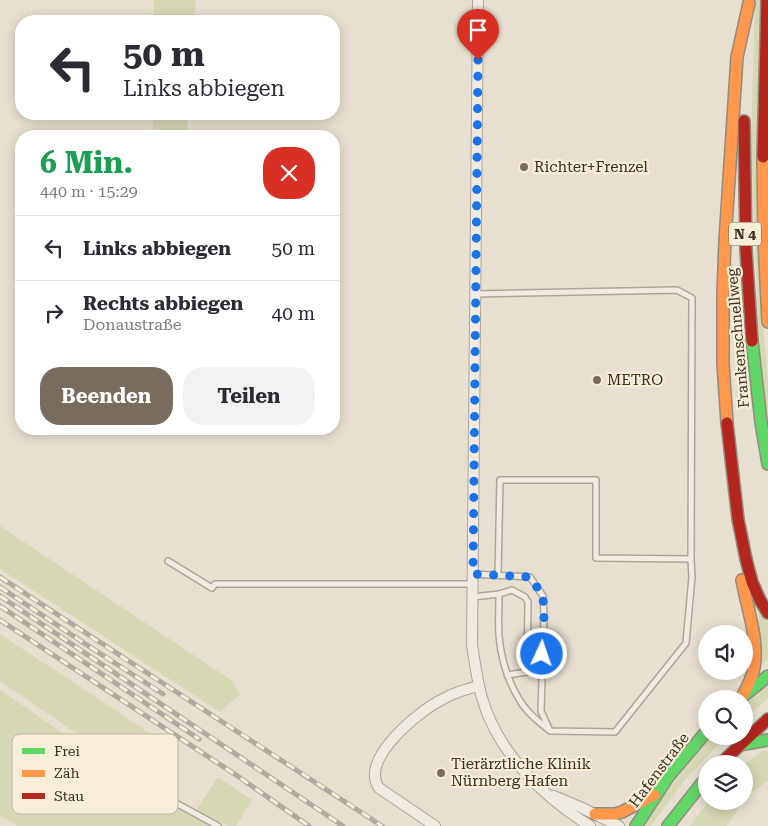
<!DOCTYPE html>
<html lang="de">
<head>
<meta charset="utf-8">
<style>
  :root { --surface:#fff; --page:#f2f2f3; --text:#2b2b33; --muted:#7c7c81; --line:#e1e1e2; --accent:#786c5e }
  body { margin:0; font-family:"Roboto Serif",serif; background:var(--page); color:var(--text); height:100vh; display:flex; flex-direction:column; font-size:19px; white-space:nowrap }
  * { box-sizing:border-box; margin:0 }
  p { font-size:16px; color:var(--muted) }
  .icon { flex:none; width:28px; height:28px; fill:none; stroke:currentColor; stroke-width:2; stroke-linecap:round; stroke-linejoin:round }
  .map { position:relative; flex:1; overflow:hidden }
  .panel { position:absolute; left:15px; top:130px; width:325px; height:305px; display:flex; flex-direction:column; background:var(--surface); border-radius:20px; box-shadow:0 2px 12px #0003 }
  .panel>* { flex:none }
  .top-card { position:absolute; left:15px; top:15px; width:325px; height:105px; border-radius:20px; box-shadow:0 2px 12px #0003; background:#fff; color:var(--text); overflow:hidden }
  .controls { position:absolute; left:698px; top:625px; display:grid; gap:10px }
  .controls a { display:grid; place-items:center; width:55px; height:55px; border-radius:50%; background:var(--surface); box-shadow:0 2px 12px #0003; font-size:25px }
  .pin { position:absolute; display:grid; place-items:center; width:42px; height:42px; color:#fff; margin:-51px -21px; border-radius:50% 50% 50% 0; rotate:-45deg; box-shadow:0 0 5px #0007 }
  .pin .icon { rotate:45deg }
  .me { position:absolute; width:55px; margin:-28px; rotate:3deg; stroke-linejoin:round; filter:drop-shadow(0 0 4px #0008) }
  .turn { display:flex; align-items:center; gap:18px; height:105px; padding:0 25px; font-size:22px }
  .turn .icon { width:65px; height:65px; stroke-width:2.5 }
  .turn b { display:block; font-size:35px; line-height:42px }
  .round { display:grid; place-items:center; flex:none; width:52px; height:52px; border-radius:20px; background:var(--page) }
  .headline { display:flex; align-items:center; justify-content:space-between; height:85px; padding:0 25px }
  h1 { font-size:30px; font-weight:700; line-height:38px; color:#1e9e55 }
  .button { display:flex; gap:10px; margin-top:auto; padding:10px 25px }
  .button a { flex:1; height:58px; border-radius:20px; background:var(--accent); color:#fff; font-size:20px; font-weight:700; line-height:58px; text-align:center }
  .button a+a { background:var(--page); color:var(--text) }
  ul { padding:0; list-style:none }
  li { display:flex; align-items:center; gap:15px; height:65px; padding:0 25px; border-top:1px solid var(--line) }
  li div { flex:1 }
  li b { display:block; font-size:19px }
  li em { font-style:normal }
  .map>svg:first-child { display:block }
  .green { fill:#d6d7b3 }
  .lines { fill:none; stroke-linecap:round; stroke-linejoin:round }
  .lane-casing { stroke:#ada599; stroke-width:8 }
  .street-casing { stroke:#ada599; stroke-width:12 }
  .fast-casing { stroke:#928b80; stroke-width:14 }
  .slow-casing { stroke:#928b80; stroke-width:14 }
  .jam-casing { stroke:#928b80; stroke-width:14 }
  .lane { stroke:#efebe3; stroke-width:5 }
  .street { stroke:#efebe3; stroke-width:10 }
  .fast { stroke:#63d668; stroke-width:11 }
  .slow { stroke:#ff974d; stroke-width:11 }
  .jam { stroke:#b3261e; stroke-width:11 }
  .rail-casing { stroke:#afaaa2; stroke-width:5 }
  .rail { stroke:#f7eed8; stroke-width:3; stroke-dasharray:9; stroke-linecap:butt }
  .route { stroke:#1a73e8; stroke-width:9; stroke-dasharray:0 16.2 }
  .poi-dot { fill:#786c5e; stroke:#f7eed8; stroke-width:2 }
  .labels { text-anchor:middle; stroke-width:4.5; stroke-linejoin:round; paint-order:stroke }
  .shield { fill:#f7eed8; stroke:#756857; stroke-width:1 }
  .shield-label { font-size:14px; font-weight:bold; fill:#3d2e20 }
  .poi-label { font-size:15px; fill:#3d2e20; stroke:#f7eed8; text-anchor:start }
  .street-label { font-size:15px; fill:#3d2e20; stroke:#f7eed8 }
  .key { fill:#f7eed8; stroke:#bfb4a1; stroke-width:1 }
  .key-label { font-size:14px; fill:#3d2e20 }
</style>
</head>
<body>
<div class="map">
<svg width="768" height="826" viewBox="0 0 768 826">
  <rect width="100%" height="100%" fill="#e7e0d1"/>
  <path class="green" d="M154,0H196L194,21H154Z
    M755,0H762L761,301L768,382V430L761,387L751,146Z
    M153,114H187L188,136H153Z
    M0,526L231,680L240,694L220,712L0,569Z
    M758,606L768,622V659L762,664Z
    M0,634L171,747L145,780L0,681Z
    M768,684V698L744,720V703Z
    M0,690L145,789L210,826H17L0,815Z
    M711,736H727L684,781L651,826H643L652,811Z
    M762,751H768V781L746,796L744,800V764Z
    M218,777L252,800L236,826H228L196,810Z
    M709,801H743L727,826H690Z"/>
  <g class="lines">
    <defs>
      <path id="lane" d="M168,561L212,588L215,584H472
        M473,574L530,577L543,596L544,616L541,711L550,731L615,732L686,643L692,577L691,559L692,298L677,290L476,294
        M498,575L500,480H596V558L691,559
        M499,594C499,608 498,622 499,636C501,658 508,681 519,699C526,712 538,721 549,730
        M473,597L499,594L512,590L525,597L528,602L527,672L507,675
        M174,802L218,826"/>
      <path id="street" d="M478,0L472,645C475,663 477,681 482,698C498,753 543,797 590,826
        M554,796L580,807L619,826
        M435,826L379,788C359,759 420,710 443,699C455,692 466,689 479,686"/>
      <path id="fast" d="M752,341L761,422L768,464
        M742,697L768,676
        M739,745L768,740
        M636,826L668,777L706,732
        M668,826L706,778"/>
      <path id="slow" d="M763,157L764,241L768,322
        M727,423L723,363V294L725,241L737,57L749,3
        M742,580C747,608 759,639 754,668C752,678 747,688 742,697
        M595,814H615L622,812L654,795"/>
      <path id="jam" d="M744,121L746,250L752,341
        M763,157L767,0
        M727,423L738,519L746,559L752,582L760,600L768,613
        M720,764L768,719"/>
    </defs>
    <use href="#lane" class="lane-casing"/>
    <use href="#street" class="street-casing"/>
    <use href="#fast" class="fast-casing"/>
    <use href="#slow" class="slow-casing"/>
    <use href="#jam" class="jam-casing"/>
    <use href="#lane" class="lane"/>
    <use href="#street" class="street"/>
    <use href="#fast" class="fast"/>
    <use href="#slow" class="slow"/>
    <use href="#jam" class="jam"/>
    <defs>
      <path id="rail" d="M0,577C127,661 255,742 382,826
        M0,587L87,645L163,694
        M0,596L343,826
        M0,606L199,739
        M0,620L236,775L309,826"/>
    </defs>
    <use href="#rail" class="rail-casing"/>
    <use href="#rail" class="rail"/>
  </g>
  <g class="lines">
    <path class="route" d="M478,60L473,574L530,577L543,596L544,616L542,654"/>
  </g>
  <g class="poi-dot">
    <circle cx="524" cy="167" r="5"/>
    <circle cx="597" cy="380" r="5"/>
    <circle cx="441" cy="773" r="5"/>
  </g>
  <g class="labels">
    <rect class="shield" x="729" y="222.5" width="32" height="23" rx="4"/>
    <g class="shield-label">
      <text x="745" y="239">N 4</text>
    </g>
    <g class="poi-label">
      <text x="534" y="172">Richter+Frenzel</text>
      <text x="607" y="385">METRO</text>
      <text x="451" y="769">Tierärztliche Klinik<tspan x="451" dy="17">Nürnberg Hafen</tspan></text>
    </g>
    <g class="street-label">
      <text transform="translate(738 338) rotate(-95)" y="5">Frankenschnellweg</text>
      <text transform="translate(659 770) rotate(-53)" y="5">Hafenstraße</text>
    </g>
  </g>
  <rect x="12" y="734" width="166" height="80" rx="8" class="key"/>
  <rect x="22" y="748" width="23" height="6" fill="#63d668"/>
  <rect x="22" y="770" width="23" height="7" fill="#ff974d"/>
  <rect x="22" y="793" width="23" height="6" fill="#b3261e"/>
  <g class="key-label">
    <text x="54" y="756">Frei</text>
    <text x="54" y="778">Zäh</text>
    <text x="54" y="801">Stau</text>
  </g>
</svg>
<div class="controls">
<a><svg class="icon" aria-label="sound" viewBox="0 0 24 24"><path d="M4 9h4l5-4v14l-5-4H4zM17 9q2 3 0 6"/></svg></a>
<a><svg class="icon" aria-label="search" viewBox="0 0 24 24"><circle cx="10" cy="10" r="6"/><path d="M15 15l6 6"/></svg></a>
<a><svg class="icon" aria-label="layers" viewBox="0 0 24 24"><path d="M12 4l9 5-9 5-9-5zM3 14l9 5 9-5"/></svg></a>
</div>
<div class="pin" style="left:478px;top:60px;background:#d93025"><svg class="icon" aria-label="arrive" viewBox="0 0 24 24"><path d="M6 21V4h12l-3 4 3 4H6"/></svg></div>
<svg class="me" style="left:542px;top:654px" viewBox="-20 -20 40 40"><circle r="17" fill="#1a73e8" stroke="#fff" stroke-width="3"/><path d="M0-11L8 9 0 5-8 9z" fill="#fff"/></svg>
<div class="top-card">
<div class="turn"><svg class="icon" aria-label="left" viewBox="0 0 24 24"><path d="M17 20v-9H6M10 6l-5 5 5 5"/></svg><div><b>50 m</b>Links abbiegen</div></div>
</div>
<section class="panel">
<div class="headline"><div><h1>6 Min.</h1><p>440 m · 15:29</p></div><a class="round" style="background:#d93025;color:#fff"><svg class="icon" aria-label="close" viewBox="0 0 24 24"><path d="M6 6l12 12M18 6L6 18"/></svg></a></div>
<ul>
<li><svg class="icon" aria-label="left" viewBox="0 0 24 24"><path d="M17 20v-9H6M10 6l-5 5 5 5"/></svg><div><b>Links abbiegen</b></div><em>50 m</em></li>
<li><svg class="icon" aria-label="right" viewBox="0 0 24 24"><path d="M7 20v-9h11M14 6l5 5-5 5"/></svg><div><b>Rechts abbiegen</b><p>Donaustraße</p></div><em>40 m</em></li>
</ul>
<div class="button"><a>Beenden</a><a>Teilen</a></div>
</section>
</div>
</body>
</html>
